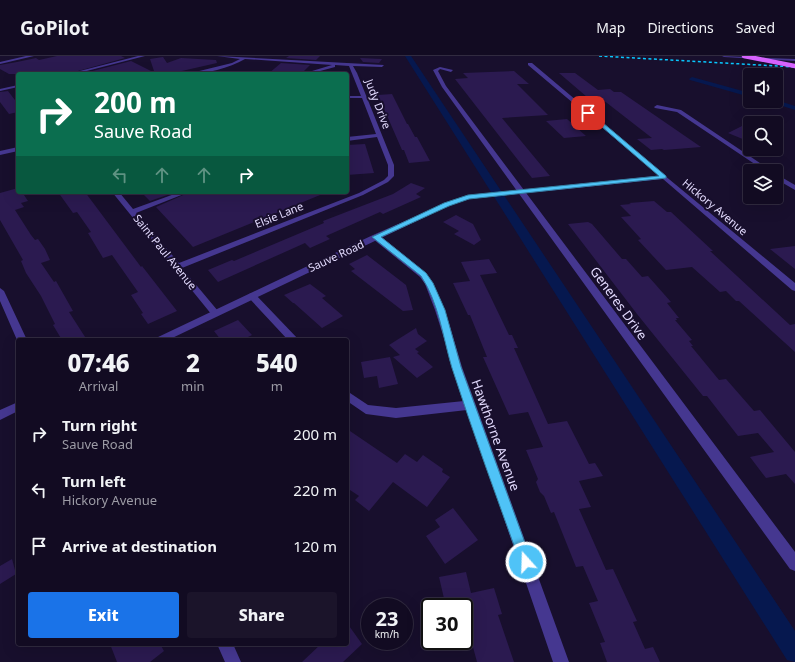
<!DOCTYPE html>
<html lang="en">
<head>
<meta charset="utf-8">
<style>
  :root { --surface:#120b22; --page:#1b142a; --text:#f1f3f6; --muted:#9c9ba5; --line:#312b40; --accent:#1a73e8 }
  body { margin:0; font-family:"Noto Sans",sans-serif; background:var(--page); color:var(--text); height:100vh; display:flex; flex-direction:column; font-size:15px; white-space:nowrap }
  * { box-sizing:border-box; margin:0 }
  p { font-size:13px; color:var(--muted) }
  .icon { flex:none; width:22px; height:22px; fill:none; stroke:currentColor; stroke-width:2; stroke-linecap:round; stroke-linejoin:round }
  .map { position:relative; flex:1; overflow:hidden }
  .panel { position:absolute; left:16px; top:282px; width:333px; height:308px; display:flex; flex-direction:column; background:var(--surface); border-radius:4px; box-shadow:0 4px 16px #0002,0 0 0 1px var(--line) }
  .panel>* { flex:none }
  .top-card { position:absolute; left:16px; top:16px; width:333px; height:122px; border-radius:4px; box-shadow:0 4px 16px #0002,0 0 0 1px var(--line); background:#0b6e4f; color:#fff; overflow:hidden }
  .controls { position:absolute; left:743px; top:12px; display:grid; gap:8px }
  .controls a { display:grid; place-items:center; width:40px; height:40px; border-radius:4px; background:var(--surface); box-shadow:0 4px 16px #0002,0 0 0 1px var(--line); font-size:20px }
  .speed { position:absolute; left:361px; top:542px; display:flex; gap:8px; font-size:20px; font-weight:700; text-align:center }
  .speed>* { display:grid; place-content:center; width:52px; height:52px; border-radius:50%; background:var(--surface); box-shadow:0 4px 16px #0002,0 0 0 1px var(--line); line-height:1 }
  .speed small { font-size:10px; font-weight:400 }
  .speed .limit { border:2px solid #111; border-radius:6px; background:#fff; color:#111 }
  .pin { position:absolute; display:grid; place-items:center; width:34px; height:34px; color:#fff; margin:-17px; border-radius:8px; box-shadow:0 2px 6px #0006 }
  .me { position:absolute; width:44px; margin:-22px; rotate:340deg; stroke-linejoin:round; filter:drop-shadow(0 0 3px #0008) }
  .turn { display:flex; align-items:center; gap:14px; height:84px; padding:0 12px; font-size:18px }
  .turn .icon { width:52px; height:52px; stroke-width:2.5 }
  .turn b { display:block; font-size:28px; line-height:34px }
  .lanes { display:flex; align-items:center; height:38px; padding:0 12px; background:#0003; justify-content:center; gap:20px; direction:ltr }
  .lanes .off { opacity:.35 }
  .eta { display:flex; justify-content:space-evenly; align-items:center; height:68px; text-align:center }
  .eta b { font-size:24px; font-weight:800; line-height:28px }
  .button { display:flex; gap:8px; margin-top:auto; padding:8px 12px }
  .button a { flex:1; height:46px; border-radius:4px; background:var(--accent); color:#fff; font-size:16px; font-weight:800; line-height:46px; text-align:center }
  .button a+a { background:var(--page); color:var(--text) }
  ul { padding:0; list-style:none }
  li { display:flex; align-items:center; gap:12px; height:56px; padding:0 12px }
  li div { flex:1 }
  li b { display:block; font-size:15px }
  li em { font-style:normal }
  header { display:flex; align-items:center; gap:24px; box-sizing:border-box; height:56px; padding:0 20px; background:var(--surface); border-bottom:1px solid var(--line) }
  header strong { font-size:19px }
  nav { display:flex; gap:22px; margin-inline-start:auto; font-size:14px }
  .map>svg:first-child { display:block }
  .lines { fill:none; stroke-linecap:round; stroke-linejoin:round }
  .canal { fill:#06184f; fill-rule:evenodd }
  .building { fill:#2b1a50 }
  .minor { fill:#453790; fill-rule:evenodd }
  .tertiary { fill:#453790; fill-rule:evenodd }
  .rail { stroke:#08c8ff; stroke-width:1.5; stroke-dasharray:3 2.5; stroke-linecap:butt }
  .primary-bridge { stroke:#d763ff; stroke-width:4.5 }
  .route { fill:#4fc3f7; stroke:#337fa1 }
  .labels { text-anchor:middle; stroke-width:4; stroke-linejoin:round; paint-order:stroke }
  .far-street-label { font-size:11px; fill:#e4dcff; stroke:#180f2d }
  .street-label { font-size:13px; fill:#e4dcff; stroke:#180f2d }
</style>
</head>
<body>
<header>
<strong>GoPilot</strong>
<nav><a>Map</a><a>Directions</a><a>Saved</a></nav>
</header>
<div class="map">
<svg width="795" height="606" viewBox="0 0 795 606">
  <rect width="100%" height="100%" fill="#180f2d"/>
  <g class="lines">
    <path class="canal" d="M405,0H411L795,575V606L787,604Z
      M692,21L750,37V41L690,24L689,23Z
      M776,44L795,50V54L767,45Z"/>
  </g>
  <path class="building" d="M57,0H121L125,2L67,18H9L0,13V9L17,6L36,2L39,4Z
    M289,0H320L316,4L286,2Z
    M163,1L167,7L181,2L216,4L217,7L173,17L174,18H81L131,5L153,16L154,15L150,3Z
    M360,2L382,3L379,7L363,6Z
    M281,7L310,9L301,18H268Z
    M514,15L529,28H517L548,59L502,62L550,120L532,122L455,23L468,22L463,17Z
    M559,17H575L598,34L610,33L614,36H621L701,91L664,94L662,93L651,94L637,83L652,82L598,40L587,41Z
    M8,35L18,48V56L9,58L0,46V36Z
    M392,38L407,68H408L415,81H417L430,105L409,107L404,94H402L378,39Z
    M567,63L586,80L564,82L546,65Z
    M742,70L750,73V86L728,77Z
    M365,88L374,117L347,119V89Z
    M411,127L425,132L416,138L421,141L383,158L380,156L326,180L330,183L310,192L305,187L218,226L208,214L232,204L234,205L324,167L323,165L393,138Z
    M18,132V136H22L28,145L21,147L24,151L15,154L31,179L35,184L38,183L45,193L50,204L41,207L54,226L56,225L73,255L69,256L87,284H62L53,269L55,268L41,240L26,217L21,205L23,204L0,164V137Z
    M58,136H85L141,211L142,210L177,255L148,268L141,258L143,257L131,239L138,236L112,199L103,202L88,177L91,176L77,156L73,157Z
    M141,136H176L150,145Z
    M190,136H325V137L193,191L156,151Z
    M654,145L667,156H671L713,195H710L790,269L795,268V296L739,245H736L726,235L720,236L692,211L666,214L638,184L641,183L621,161L631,160L620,149L631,148L629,147Z
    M456,159L473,168L481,184L474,189L454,178L459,175L443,166Z
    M588,166L592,168L622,203H626L642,221L648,220L671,246L667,247L679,262H676L677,264H675L692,284L689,285L693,290H691L719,324L726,323L754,355L760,354L795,396V428L786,418L766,422L750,401L774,396L758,377L738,380L707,340H703L637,258L568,168Z
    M795,190V213L770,193Z
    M367,199L406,229L413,254L403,255L351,215L355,213L349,208Z
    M489,203L497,217L480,219L509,279H512L518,292H514L548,368L567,365L589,408L595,407L603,420L579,425L591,451L579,453L606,514L613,513L637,565L633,566L645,593L653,591L660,606H607L600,587L605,586L589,547L598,545L583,510L576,511L554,456L551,457L544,440L540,436L536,426L538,423L526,394L543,391L528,356L509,359L483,301H487L470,259H468L453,227L470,225L461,206Z
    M310,228L326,240L322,242L343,260L322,272L294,247H293L284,239Z
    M238,264L252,279L242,284H221L214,275Z
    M416,272L418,278L427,285L415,293L419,296L417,297L433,311L417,322L393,301L400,299L389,289Z
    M390,301L398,328L379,332L377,320L364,322L361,306Z
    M347,373L397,407L405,398L417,406L423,399L443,413L442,416L450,421L427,451L393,426L369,455L355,444L359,440L347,432Z
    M453,452L478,484L445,508L426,480L440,471L435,464Z
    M12,503L16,518L0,528V510Z
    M466,516L471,537L494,532L502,558L498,559L514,606H477L466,565L464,566V551H446L439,521Z
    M347,567L362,588L343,606H302L321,588H347Z
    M110,588H160L164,595L150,606H117Z"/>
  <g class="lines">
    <path class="minor" d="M26,0H34L0,8V6Z
      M138,0H145L75,18H68Z
      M217,0L384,9L382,11L353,10L357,17L394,109V120L388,126L363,139L182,212L218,255L220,257L215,260L212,259L112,136H119L133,153L180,136H189L136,157L179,207L359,137L384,124L388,120V109L377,81L347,85V81L376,78L362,42H347V40H361L349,10L335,9V11L309,18H302L332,9L245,3C229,12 206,18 187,18L232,7L240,3Z
      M722,0L795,3V5L724,1Z
      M528,7H532L666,120V122H662L528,9Z
      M440,11L453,14L451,16L440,13L438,15L446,30L795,496V515L790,513L442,31L433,14Z
      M18,29V31L0,35V33Z
      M657,49L681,54L772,115H765L677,56L655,52L654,51Z
      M18,91V95L0,99V95Z
      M776,118L795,129V134L776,123Z
      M373,179H379L426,217L433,227L445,254L462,311L569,606H553L467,354L396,362L366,358L347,345V335L368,349L396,352L464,345L435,254L425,228L420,221L373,183Z
      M0,232L4,235L27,284H18V285L17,284L0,245Z
      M252,237L255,238L299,284H288L249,242L248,240L249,238Z
      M217,588H233L241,606H225Z"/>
    <path class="tertiary" d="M664,119L795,227V235L792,234L663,123L469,143L448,150L379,183L168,284H154L156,282L373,179L444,148L466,140Z
      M18,346V355L0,364V354Z"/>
    <path class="rail" d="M599,0L795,11"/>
    <path class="primary-bridge" d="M744,0L795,10"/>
  </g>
  <path class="route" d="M587,56H590L666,120V122L469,143L449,150L381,181L426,217L433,227L445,254L461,311L532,506L531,511L526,512L522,511L520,506C497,442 473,377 452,312C443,282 439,247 421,220L372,181L444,147L468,139L659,120L587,58Z"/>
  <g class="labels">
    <g class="far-street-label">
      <text transform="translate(378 48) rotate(69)" y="4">Judy Drive</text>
      <text transform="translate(715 151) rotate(40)" y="4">Hickory Avenue</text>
      <text transform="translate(279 159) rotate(-22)" y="4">Elsie Lane</text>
      <text transform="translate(165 196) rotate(51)" y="4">Saint Paul Avenue</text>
      <text transform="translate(336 200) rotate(-25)" y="4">Sauve Road</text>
    </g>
    <g class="street-label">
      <text transform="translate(619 247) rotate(54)" y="5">Generes Drive</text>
      <text transform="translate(496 379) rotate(70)" y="5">Hawthorne Avenue</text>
    </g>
  </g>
</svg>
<div class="controls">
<a><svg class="icon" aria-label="sound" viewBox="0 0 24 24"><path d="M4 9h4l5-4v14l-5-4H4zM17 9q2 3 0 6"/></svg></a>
<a><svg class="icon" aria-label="search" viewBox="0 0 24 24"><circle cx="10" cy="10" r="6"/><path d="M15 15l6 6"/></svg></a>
<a><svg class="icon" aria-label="layers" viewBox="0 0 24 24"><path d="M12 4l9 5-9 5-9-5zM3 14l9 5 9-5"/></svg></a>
</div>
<div class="speed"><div>23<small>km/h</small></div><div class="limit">30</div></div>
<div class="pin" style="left:588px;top:57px;background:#d93025"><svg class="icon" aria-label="arrive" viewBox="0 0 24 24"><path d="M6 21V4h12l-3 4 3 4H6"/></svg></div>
<svg class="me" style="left:526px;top:506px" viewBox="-20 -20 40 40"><circle r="17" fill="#4fc3f7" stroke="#fff" stroke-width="3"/><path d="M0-11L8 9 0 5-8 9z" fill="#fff"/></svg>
<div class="top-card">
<div class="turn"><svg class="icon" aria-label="right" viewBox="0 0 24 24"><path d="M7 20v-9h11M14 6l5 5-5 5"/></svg><div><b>200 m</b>Sauve Road</div></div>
<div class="lanes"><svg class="icon off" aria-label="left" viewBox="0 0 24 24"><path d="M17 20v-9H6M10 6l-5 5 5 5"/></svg><svg class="icon off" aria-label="ahead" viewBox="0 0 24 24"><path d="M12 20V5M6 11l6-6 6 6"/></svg><svg class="icon off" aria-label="ahead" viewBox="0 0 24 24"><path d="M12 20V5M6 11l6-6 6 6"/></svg><svg class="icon" aria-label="right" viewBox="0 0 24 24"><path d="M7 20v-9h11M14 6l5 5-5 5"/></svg></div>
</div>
<section class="panel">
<div class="eta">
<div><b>07:46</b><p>Arrival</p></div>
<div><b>2</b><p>min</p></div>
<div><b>540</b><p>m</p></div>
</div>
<ul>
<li><svg class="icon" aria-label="right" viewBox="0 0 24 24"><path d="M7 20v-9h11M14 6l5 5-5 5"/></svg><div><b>Turn right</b><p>Sauve Road</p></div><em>200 m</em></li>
<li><svg class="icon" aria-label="left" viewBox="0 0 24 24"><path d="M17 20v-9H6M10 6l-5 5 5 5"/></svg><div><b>Turn left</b><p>Hickory Avenue</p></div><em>220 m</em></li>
<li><svg class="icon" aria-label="arrive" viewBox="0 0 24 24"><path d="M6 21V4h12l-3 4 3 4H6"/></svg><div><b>Arrive at destination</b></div><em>120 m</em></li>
</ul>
<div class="button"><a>Exit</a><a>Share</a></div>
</section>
</div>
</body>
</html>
